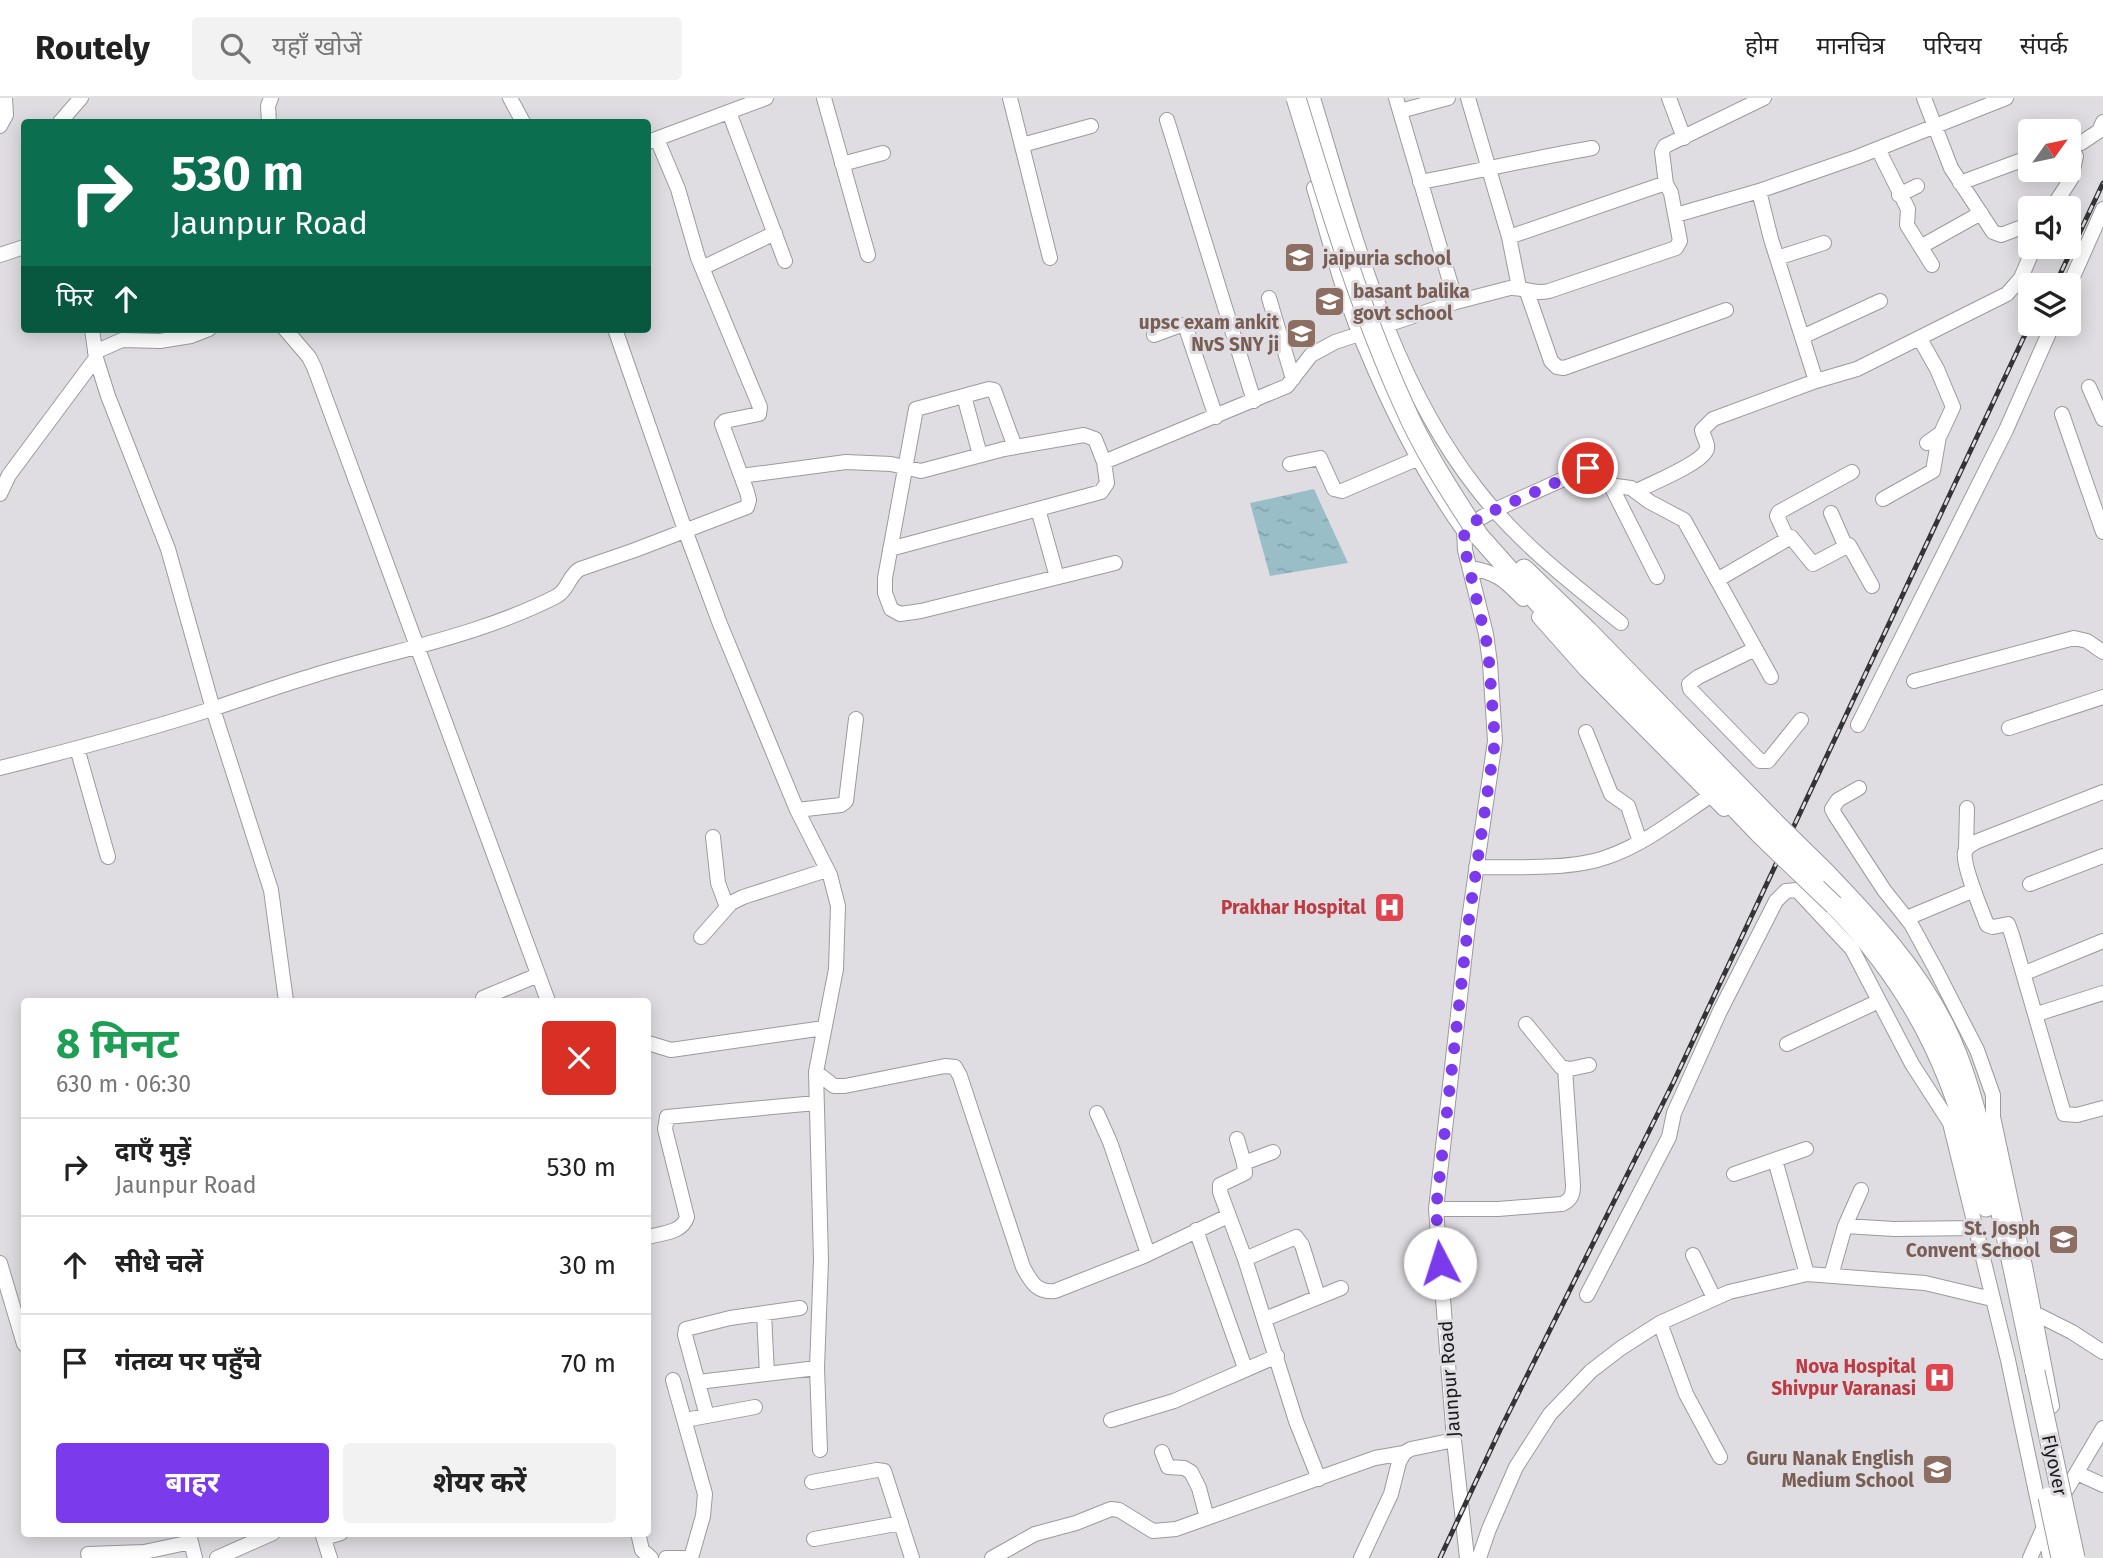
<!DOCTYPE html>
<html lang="hi">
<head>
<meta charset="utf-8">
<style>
  :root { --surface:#fff; --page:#f2f2f2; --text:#222; --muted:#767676; --line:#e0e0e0; --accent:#7c3aed }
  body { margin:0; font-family:"Fira Sans","Noto Sans Devanagari",sans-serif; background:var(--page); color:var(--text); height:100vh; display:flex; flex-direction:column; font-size:26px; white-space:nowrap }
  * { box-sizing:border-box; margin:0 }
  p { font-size:23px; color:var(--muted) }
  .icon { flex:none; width:38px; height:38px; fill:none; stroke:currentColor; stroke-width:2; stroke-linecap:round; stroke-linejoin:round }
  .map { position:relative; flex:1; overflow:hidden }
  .details { position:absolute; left:21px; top:900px; width:630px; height:539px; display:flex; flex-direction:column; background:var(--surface); border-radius:7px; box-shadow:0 4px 18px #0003 }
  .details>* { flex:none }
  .top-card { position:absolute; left:21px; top:21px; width:630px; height:214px; border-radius:7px; box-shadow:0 4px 18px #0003; background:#0b6e4f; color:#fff; overflow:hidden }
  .needle { width:46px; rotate:57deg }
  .buttons { position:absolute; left:2018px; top:21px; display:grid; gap:14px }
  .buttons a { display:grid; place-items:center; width:63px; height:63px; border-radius:7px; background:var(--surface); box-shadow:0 4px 18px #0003; font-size:35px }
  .pin { position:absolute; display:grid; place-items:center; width:60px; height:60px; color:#fff; margin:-30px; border:4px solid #fff; border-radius:50%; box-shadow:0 2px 7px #0007 }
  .me { position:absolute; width:77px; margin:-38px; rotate:355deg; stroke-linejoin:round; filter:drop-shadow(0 0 5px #0008) }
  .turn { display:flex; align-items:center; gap:24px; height:147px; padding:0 35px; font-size:32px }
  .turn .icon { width:91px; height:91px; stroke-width:2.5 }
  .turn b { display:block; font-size:49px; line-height:60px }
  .then { display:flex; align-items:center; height:66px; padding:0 35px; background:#0003; gap:14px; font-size:26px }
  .round { display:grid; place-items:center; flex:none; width:74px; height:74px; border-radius:7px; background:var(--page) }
  .headline { display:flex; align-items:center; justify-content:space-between; height:119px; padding:0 35px }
  h1 { font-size:42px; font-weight:700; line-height:52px; color:#1e9e55 }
  .button { display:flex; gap:14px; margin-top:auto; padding:14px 35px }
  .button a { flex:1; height:80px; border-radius:7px; background:var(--accent); color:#fff; font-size:28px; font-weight:700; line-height:80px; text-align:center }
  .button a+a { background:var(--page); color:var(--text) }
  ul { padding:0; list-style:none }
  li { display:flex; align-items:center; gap:21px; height:98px; padding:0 35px; border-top:2px solid var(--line) }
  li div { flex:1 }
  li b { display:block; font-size:26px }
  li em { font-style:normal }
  header { display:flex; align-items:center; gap:42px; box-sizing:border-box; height:98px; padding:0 35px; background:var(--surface); border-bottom:2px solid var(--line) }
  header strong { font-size:33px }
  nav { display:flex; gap:38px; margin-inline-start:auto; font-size:24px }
  .search { width:490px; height:63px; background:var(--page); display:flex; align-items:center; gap:18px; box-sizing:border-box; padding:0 24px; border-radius:7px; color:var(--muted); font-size:26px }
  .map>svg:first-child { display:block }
  .water { fill:url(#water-ripples) }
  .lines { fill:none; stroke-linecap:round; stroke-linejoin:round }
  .minor-casing { stroke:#9b9a9e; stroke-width:16 }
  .highway-casing { stroke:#9b9a9e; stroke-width:21 }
  .minor { stroke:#fff; stroke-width:14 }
  .highway { stroke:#fff; stroke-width:19 }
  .rail-casing { stroke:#343436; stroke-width:5 }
  .rail { stroke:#dfdde1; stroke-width:2.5; stroke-dasharray:8; stroke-linecap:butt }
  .highway-bridge-casing { stroke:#9b9a9e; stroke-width:21; stroke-linecap:butt }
  .highway-bridge { stroke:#fff; stroke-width:19 }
  .route { stroke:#7c3aed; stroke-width:12; stroke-dasharray:0 21.6 }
  .labels { text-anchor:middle; stroke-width:6; stroke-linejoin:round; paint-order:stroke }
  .education-label { font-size:19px; font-weight:bold; fill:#785e54; stroke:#dfdde1; text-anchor:end }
  .health-label { font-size:19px; font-weight:bold; fill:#be3a42; stroke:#dfdde1; text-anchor:end }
  .street-label { font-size:19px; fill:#1b1b1c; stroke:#dfdde1 }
</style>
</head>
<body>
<header>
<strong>Routely</strong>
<div class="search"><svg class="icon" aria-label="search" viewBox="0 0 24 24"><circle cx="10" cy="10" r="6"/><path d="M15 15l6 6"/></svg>यहाँ खोजें</div>
<nav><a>होम</a><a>मानचित्र</a><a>परिचय</a><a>संपर्क</a></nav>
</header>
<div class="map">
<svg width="2103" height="1460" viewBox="0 0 2103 1460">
  <defs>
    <pattern id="water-ripples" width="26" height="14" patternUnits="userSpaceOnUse" patternTransform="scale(1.75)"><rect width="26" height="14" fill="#99bec8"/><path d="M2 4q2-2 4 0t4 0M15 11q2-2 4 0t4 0" fill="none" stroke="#83a3ab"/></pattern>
  </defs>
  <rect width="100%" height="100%" fill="#dfdde1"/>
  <path class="water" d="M1314,391L1348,465L1270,478L1250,405Z"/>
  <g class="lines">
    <defs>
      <path id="minor" d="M510,0L523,24
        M824,0L868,157
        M1010,0L1050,160
        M1313,0C1354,134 1389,279 1477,391C1517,443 1570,484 1621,525
        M1396,0L1456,204
        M1468,0L1509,139L1519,189
        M1669,0L1684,40
        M1924,0L1951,70L1993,134L2001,137L2030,126
        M1400,13L1448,0
        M729,14L785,163
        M1167,22L1254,303
        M60,24L81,0
        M269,24L268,8L271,0
        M0,28L6,17L5,0
        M648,44L766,0
        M2081,45L2099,33L2103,24
        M1022,47L1091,28
        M1878,51L1908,111L1907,127L1932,167
        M842,66L883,55
        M1420,84C1478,73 1535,60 1592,50
        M1960,85L2030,59
        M1666,86L1662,54L1665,48L1764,0
        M1314,90C1330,143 1343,198 1365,249C1391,312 1424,377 1464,433
        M1759,93L1771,141L1816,283
        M1899,97L1917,88
        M2052,110L2071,81L2076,58L2068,47
        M1676,117L1759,93L1857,59L2006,0
        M1922,148L1981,115
        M0,157L24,149
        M1777,160L1824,145
        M702,170L775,135
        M2068,190L2103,111
        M1527,194L1551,263L1557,269L1564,270L1726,212
        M1269,200L1293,281
        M92,231L96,260L108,298L168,451L213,611L271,792L286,903
        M285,231L309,259L314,269L548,903
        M615,231L685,432L720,526L797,712L830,777L838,808L836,871L816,974L821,1162L817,1270L820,1352
        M1154,237L1181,227L1186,230L1216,319
        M1802,239L1880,203
        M1920,241L1937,271L1953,309L1941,335L1927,345
        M95,254L122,242L160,243L191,238L209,231
        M2089,289L2103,321
        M964,298L980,357
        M2062,316L2103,434
        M1015,349L994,292L989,291L916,311L885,480V495L891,511L900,516L921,513L1115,465
        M1104,364L1287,288L1311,257L1335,244L1456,204L1510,190C1525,189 1532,197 1549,193L1676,150L1680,143L1671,95L1666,86H1663L1509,139
        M1290,366L1320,360L1334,391L1342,393L1419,360
        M741,378L846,364L891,366L921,373L1004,351L1084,337L1095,341L1104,364L1107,385L1101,394L890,451
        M1611,388L1657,479
        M1637,393C1652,385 1698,367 1706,353C1710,348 1703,339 1702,332L1713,321L1816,283L1857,271L2007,196L2021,180L2034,149
        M0,396L9,377L96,260
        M1883,401L1933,373L1939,338
        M1038,411L1057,479
        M1831,415L1845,447
        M1787,440L1777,418L1779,414L1852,374
        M1470,470C1496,474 1505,482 1523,501
        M1717,482L1791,439L1813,466L1849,447L1872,488
        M1539,519L1586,572L1724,711
        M1755,551L1698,579L1689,586L1690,591L1760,663H1768L1801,622
        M1914,583L2074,540L2087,543L2103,554
        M1858,627L2006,332L2053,226
        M2009,630L2103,599
        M1586,634L1611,696L1628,708L1640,744
        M77,650L108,759
        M0,670C72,652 144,633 215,610C248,599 281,587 315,577C396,552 481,537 557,498C569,491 568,478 580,471L635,452L747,409L749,402L747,394L722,326L725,323L759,316L760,309L698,160L678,91L657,41
        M1859,690L1838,702L1832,711L1835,717L1884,792L1911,826L1935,870L1977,952L1993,997V1019L2026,1173L2052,1308
        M2103,694L1978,743C1972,746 1967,748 1965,754C1962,767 1982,813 1987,827L1993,829L2008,826L2012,837L2064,1016L2077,1017L2103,1010
        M797,712L841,707L846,703L856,621
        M713,739L718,785L727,809
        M1966,752L1967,710
        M1476,769C1515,769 1571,772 1607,759C1645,746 1677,720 1710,698
        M2030,786L2103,758
        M1907,820L1974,792
        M701,839L731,805L743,799L827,772
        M2025,875L2103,843
        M483,900L538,877
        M2037,916L2103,895
        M1526,926L1561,969L1570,971L1589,967
        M648,945L671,952L824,930
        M1787,946L1879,903
        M816,974L834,988H845L945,968L955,969L960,978L1023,1169C1031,1184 1037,1195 1055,1193L1144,1158L1228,1118
        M1097,1015L1110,1044L1148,1156
        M1237,1041L1244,1065L1245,1075L1220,1087V1094L1245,1161L1296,1323L1319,1381
        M1775,1062L1807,1176
        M1244,1065L1273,1054
        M1734,1076L1806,1051
        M1436,1111H1498L1562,1106C1571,1102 1573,1097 1573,1087L1565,971
        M1845,1128L1894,1131L1976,1130
        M1196,1132L1245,1270
        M648,1139C662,1135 682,1135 687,1119L665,1031L667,1019L816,1005
        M1693,1157L1714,1200
        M1245,1161L1296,1139L1302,1147L1318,1198
        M0,1165L24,1246
        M1831,1178L1845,1128L1861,1092
        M1587,1197L1669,1039L1674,1015L1720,913L1776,803L1786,793L1797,792L1852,851L1912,966L1950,1025L2008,1262L2050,1460
        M764,1215L767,1276
        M2034,1215L2072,1234L2103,1254
        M1265,1221L1341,1190
        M1660,1225L1686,1296L1720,1359
        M673,1282L705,1396L703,1418L691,1460
        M698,1284L817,1270
        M707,1318L685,1237L686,1231L730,1220L800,1210
        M685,1322L755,1309
        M1111,1322L1174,1303L1277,1258
        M1162,1354L1168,1369L1184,1370L1191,1374L1199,1390L1207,1420
        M2077,1375L2103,1387
        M812,1384L877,1372L884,1373L912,1460
        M2061,1401L2103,1330
        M322,1435L330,1460
        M638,1435L642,1452L651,1460
        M189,1436L195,1460
        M324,1440L341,1435
        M814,1441L901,1425
        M88,1456L144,1454L191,1444
        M217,1460L273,1435
        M666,1460H684
        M992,1460L1035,1436L1076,1425L1111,1411L1119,1412L1153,1433L1176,1431L1375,1360L1404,1355
        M1361,1460L1391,1396L1399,1364L1404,1355L1411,1351L1454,1342
        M1467,1460L1454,1342L1436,1111L1468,828L1495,643L1490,565L1486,536L1465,452L1464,433L1468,427L1495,412L1588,370L1593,372L1608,387L1631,390L1650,404L1684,422L1771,579
        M1479,1460L1489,1431L1516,1369L1550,1316L1591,1273L1621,1250L1660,1225L1729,1194L1807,1176L1925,1185L1992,1201
        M2030,1460L2043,1431"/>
      <path id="highway" d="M1479,438L1543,510L1761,737
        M1524,471L1588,533L1774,724
        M1825,774C1870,821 1916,870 1945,929C1963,965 1974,1006 1984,1045C2004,1120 2018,1197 2035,1274
        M1834,807C1922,898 1959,987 1986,1109"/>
    </defs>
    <use href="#minor" class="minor-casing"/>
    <use href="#highway" class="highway-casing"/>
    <use href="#minor" class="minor"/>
    <use href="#highway" class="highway"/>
    <defs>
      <path id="rail" d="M2055,187L2103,85
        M1440,1460L1500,1332L1674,983L2030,226"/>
    </defs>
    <use href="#rail" class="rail-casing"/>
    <use href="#rail" class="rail"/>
    <defs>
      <path id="highway-bridge" d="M1296,0C1328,104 1359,209 1404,308C1424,354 1452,396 1479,438
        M1774,724L1825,774
        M1761,737L1834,807
        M2035,1274L2075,1460
        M2048,1399L2061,1460"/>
    </defs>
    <use href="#highway-bridge" class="highway-bridge-casing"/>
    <use href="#highway-bridge" class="highway-bridge"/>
  </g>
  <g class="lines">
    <path class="route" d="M1440,1165L1436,1111L1468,828L1495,643L1488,550L1465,452L1464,433L1468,427L1495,412L1588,370"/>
  </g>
  <defs>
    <symbol id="school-square" viewBox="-11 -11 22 22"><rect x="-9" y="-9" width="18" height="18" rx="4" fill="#8d6e63" stroke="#dfdde1"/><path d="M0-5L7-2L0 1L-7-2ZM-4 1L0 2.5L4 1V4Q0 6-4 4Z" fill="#fff"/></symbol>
    <symbol id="hospital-square" viewBox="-11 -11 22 22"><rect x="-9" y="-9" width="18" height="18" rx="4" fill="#e0444e" stroke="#dfdde1"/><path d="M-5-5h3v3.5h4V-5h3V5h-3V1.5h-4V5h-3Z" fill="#fff"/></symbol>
  </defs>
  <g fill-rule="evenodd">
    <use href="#school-square" x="1282" y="142" width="35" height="35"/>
    <use href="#school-square" x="1312" y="186" width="35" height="35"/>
    <use href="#school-square" x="1284" y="218" width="35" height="35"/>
    <use href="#hospital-square" x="1372" y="792" width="35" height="35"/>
    <use href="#school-square" x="2046" y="1124" width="35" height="35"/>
    <use href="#hospital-square" x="1922" y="1262" width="35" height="35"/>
    <use href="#school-square" x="1920" y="1354" width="35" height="35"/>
  </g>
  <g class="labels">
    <g class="education-label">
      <text x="1323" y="167" text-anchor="start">jaipuria school</text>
      <text x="1353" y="200" text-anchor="start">basant balika<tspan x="1353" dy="22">govt school</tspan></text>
      <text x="1279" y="231">upsc exam ankit<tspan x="1279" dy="22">NvS SNY ji</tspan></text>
      <text x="2040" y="1137">St. Josph<tspan x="2040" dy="22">Convent School</tspan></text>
      <text x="1914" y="1367">Guru Nanak English<tspan x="1914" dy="22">Medium School</tspan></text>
    </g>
    <g class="health-label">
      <text x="1366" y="816">Prakhar Hospital</text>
      <text x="1916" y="1275">Nova Hospital<tspan x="1916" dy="22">Shivpur Varanasi</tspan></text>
    </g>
    <g class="street-label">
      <text transform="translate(1449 1281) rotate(-94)" y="7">Jaunpur Road</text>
      <text transform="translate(2055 1367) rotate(78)" y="7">Flyover</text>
    </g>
  </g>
</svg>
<div class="buttons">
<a><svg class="needle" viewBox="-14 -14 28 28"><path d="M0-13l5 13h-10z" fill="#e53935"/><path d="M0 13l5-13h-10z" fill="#767676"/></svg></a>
<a><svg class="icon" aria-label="sound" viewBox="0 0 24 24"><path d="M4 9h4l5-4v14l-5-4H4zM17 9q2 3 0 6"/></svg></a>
<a><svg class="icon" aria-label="layers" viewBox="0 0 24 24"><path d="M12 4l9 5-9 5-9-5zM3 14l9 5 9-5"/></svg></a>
</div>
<div class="pin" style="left:1588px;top:370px;background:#d93025"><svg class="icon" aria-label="arrive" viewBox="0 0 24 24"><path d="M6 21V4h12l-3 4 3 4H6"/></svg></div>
<svg class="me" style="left:1440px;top:1165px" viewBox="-20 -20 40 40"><circle r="19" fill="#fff"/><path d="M0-13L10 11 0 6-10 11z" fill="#7c3aed"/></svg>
<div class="top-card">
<div class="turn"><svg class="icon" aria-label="right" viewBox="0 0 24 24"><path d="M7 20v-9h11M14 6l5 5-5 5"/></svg><div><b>530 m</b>Jaunpur Road</div></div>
<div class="then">फिर<svg class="icon" aria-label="ahead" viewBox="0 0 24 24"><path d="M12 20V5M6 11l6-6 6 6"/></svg></div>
</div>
<section class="details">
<div class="headline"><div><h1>8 मिनट</h1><p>630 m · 06:30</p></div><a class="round" style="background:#d93025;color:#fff"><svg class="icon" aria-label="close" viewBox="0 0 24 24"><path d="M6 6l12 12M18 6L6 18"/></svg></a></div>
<ul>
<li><svg class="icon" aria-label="right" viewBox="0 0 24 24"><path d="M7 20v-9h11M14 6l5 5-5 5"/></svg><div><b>दाएँ मुड़ें</b><p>Jaunpur Road</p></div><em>530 m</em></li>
<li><svg class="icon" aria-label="ahead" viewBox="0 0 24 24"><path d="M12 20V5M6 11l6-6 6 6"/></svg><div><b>सीधे चलें</b></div><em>30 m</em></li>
<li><svg class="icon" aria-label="arrive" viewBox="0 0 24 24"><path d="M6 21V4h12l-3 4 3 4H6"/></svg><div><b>गंतव्य पर पहुँचे</b></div><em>70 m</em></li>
</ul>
<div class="button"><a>बाहर</a><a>शेयर करें</a></div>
</section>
</div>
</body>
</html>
